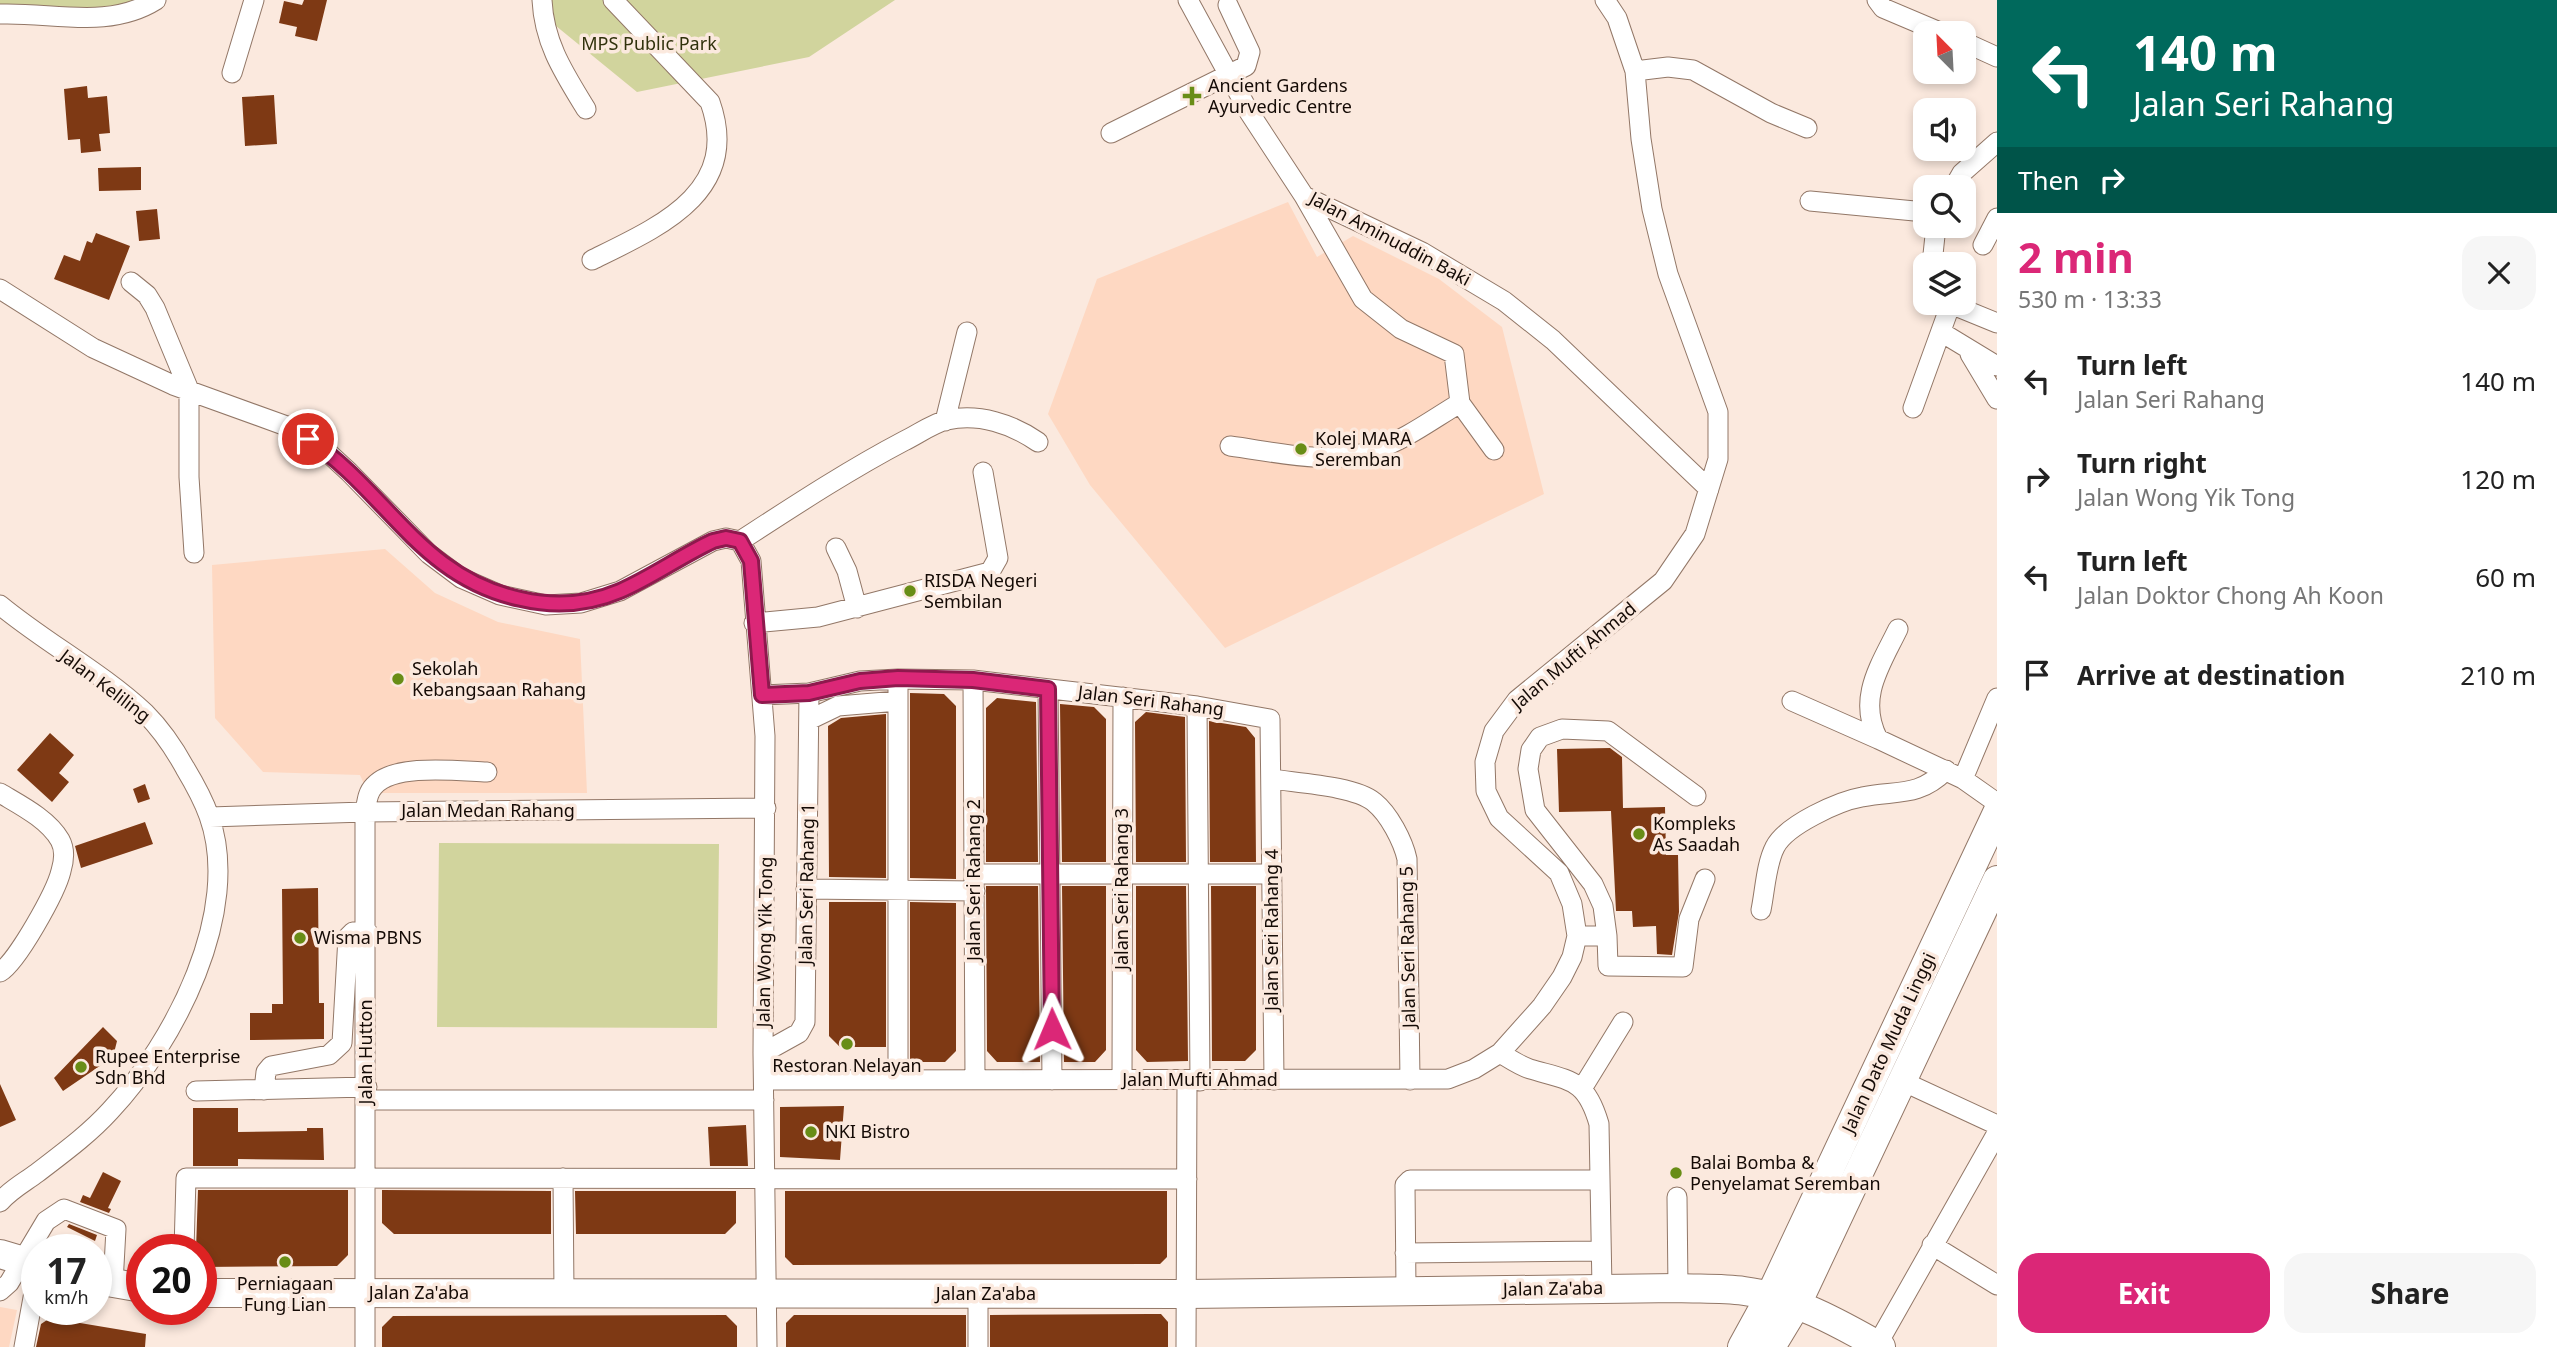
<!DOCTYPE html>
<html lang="en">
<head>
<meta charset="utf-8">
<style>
  :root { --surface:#fff; --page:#f6f6f6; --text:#222; --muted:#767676; --accent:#db2777 }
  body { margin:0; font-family:"Noto Sans",sans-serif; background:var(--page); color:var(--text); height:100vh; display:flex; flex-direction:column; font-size:26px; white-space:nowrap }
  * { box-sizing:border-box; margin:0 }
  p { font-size:23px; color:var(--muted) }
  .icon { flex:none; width:38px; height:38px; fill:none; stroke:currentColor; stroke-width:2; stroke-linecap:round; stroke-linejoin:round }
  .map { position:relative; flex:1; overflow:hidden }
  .drawer { display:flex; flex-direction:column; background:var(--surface); width:560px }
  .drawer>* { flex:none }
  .banner { background:#00695c; color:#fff; overflow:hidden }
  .needle { width:46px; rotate:336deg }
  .buttons { position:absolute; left:1913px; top:21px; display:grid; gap:14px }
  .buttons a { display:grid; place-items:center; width:63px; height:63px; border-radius:14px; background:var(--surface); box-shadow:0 4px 10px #0003; font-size:35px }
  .speed { position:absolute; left:21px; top:1234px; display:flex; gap:14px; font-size:35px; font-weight:700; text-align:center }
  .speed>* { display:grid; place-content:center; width:91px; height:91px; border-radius:50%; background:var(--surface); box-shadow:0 4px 10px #0003; line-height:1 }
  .speed small { font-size:18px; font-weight:400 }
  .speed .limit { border:10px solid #d22; background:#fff; color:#111 }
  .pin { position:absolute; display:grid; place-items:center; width:60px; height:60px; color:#fff; margin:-30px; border:4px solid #fff; border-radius:50%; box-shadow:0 2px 7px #0007 }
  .me { position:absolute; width:77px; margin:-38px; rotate:359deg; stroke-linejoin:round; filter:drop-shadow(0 0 5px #0008) }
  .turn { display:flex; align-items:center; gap:24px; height:147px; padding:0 21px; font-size:32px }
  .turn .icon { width:91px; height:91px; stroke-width:2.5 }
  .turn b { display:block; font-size:49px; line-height:60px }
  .then { display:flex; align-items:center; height:66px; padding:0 21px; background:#0003; gap:14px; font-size:26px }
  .round { display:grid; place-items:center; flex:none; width:74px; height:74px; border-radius:21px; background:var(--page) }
  .overview { display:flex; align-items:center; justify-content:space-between; height:119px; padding:0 21px }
  h1 { font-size:42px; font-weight:700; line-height:52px; color:var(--accent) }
  .action { display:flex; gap:14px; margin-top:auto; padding:14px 21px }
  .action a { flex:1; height:80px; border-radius:21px; background:var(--accent); color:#fff; font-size:28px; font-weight:700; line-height:80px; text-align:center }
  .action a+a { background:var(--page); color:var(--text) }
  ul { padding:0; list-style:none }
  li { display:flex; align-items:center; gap:21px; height:98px; padding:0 21px }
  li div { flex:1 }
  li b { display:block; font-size:26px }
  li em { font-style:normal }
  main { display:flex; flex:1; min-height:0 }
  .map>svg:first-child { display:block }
  .built { fill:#fed8c2 }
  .green { fill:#d1d49d }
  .building { fill:#7e3914 }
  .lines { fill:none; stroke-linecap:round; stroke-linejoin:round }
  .minor-casing { stroke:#927767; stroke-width:21 }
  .highway-casing { stroke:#927767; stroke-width:30 }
  .minor { stroke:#fff; stroke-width:19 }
  .highway { stroke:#fff; stroke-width:28 }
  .route-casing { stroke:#8e194d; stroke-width:18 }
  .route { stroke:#db2777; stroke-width:12 }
  .poi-dot { fill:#688d16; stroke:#fbe9de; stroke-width:2.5 }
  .labels { text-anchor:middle; stroke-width:7; stroke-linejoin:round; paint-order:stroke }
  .park-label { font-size:18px; fill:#30310c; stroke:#fbe9de }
  .poi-label { font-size:18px; fill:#140a05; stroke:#fbe9de; text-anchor:start }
  .street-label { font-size:18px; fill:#140a05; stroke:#fbe9de }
</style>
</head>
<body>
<main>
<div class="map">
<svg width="1997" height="1347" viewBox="0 0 1997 1347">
  <rect width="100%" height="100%" fill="#fbe9de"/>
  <path class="built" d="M1288,202L1317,257L1353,236L1439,279L1502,327L1544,494L1225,648L1090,485L1048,414L1097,279Z
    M385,549L435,593L498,622L580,639L587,793H368L360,775L263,772L215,718L212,565Z
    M0,1307L17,1310L9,1347H0Z"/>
  <path class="green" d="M0,0H136L104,10L0,5Z
    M544,0H895L809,57L637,92L545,17Z
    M439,843L719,844L717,1028L437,1027Z"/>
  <path class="building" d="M304,0H327L317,41L295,36L297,27L279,23L284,1L302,5Z
    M87,86L88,98L107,96L110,133L99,134L101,151L81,153L80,139L68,140L64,89Z
    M274,95L277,144L245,146L242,97Z
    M141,167V190L99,191L98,168Z
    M157,209L160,239L139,241L136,211Z
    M96,233L130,246L109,300L54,279L64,255L80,261L87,241L92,243Z
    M910,693L944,694L956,706V879L910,878Z
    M997,698L1036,702L1038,862H986V708Z
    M1060,704L1094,707L1106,719V862H1062Z
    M1146,712L1185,717L1186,862H1136L1135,722Z
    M886,714V878L829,877L828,726L841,718Z
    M1209,721L1246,727L1255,738L1256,862H1210Z
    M50,733L74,755L59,773L69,782L52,802L17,770Z
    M1610,748L1622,757L1623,808L1665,807L1666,855H1678L1679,912L1672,955L1657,954L1656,926L1633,927L1632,911H1616L1611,811L1559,812L1557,749Z
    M145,784L150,799L138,803L133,789Z
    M145,822L153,844L81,868L75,846Z
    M986,886H1038L1040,1062H997L987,1051Z
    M1062,886H1106V1050L1095,1062H1064Z
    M1136,886H1186L1188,1061L1147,1062L1136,1050Z
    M1211,886H1256V1050L1245,1061H1212Z
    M318,888L319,1003H324V1039L250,1040V1013H272V1004H283L282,889Z
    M829,902H886V1047H840L829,1036Z
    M910,902L956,903V1051L945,1062H910Z
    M103,1027L117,1041L113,1057L63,1091L54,1078Z
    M0,1084L16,1120L0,1127Z
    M844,1106L840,1160L780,1157V1107Z
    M193,1108H238V1132L307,1131V1128H323L324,1160L238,1159V1166H193Z
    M746,1125L748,1166H710L708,1127Z
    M103,1172L121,1181L108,1208L111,1209L109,1213L80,1202L83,1195L90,1198Z
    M198,1190H348V1255L337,1266L201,1267V1250H196Z
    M382,1190L551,1191V1234H394L382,1223Z
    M575,1191H736V1223L725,1234H576Z
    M785,1191H1167V1257L1160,1264H1148L793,1265L785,1257Z
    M69,1224L97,1235L95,1241L67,1227Z
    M1150,1314H1161L1168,1322V1347H990V1315Z
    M726,1315L737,1326V1347H382V1327L393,1316Z
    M794,1315H966V1347H786V1323Z
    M50,1318L146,1334L145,1347H36L41,1324Z"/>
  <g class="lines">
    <defs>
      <path id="minor" d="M542,0C544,43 564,73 586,109
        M1188,0L1249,112L1304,196L1422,252L1504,301L1553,340L1709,489
        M1877,0L1883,8L1942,33
        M0,14C53,12 108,30 156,0
        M1964,42L1997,57
        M1635,71L1668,67L1693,70L1771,113L1807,128
        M232,73L254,0
        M1111,133L1246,66L1250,52L1228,5
        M1954,187L1962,173L1997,142
        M1304,196L1363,299L1401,329L1454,354L1460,403L1494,450
        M1810,201L1925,212
        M1983,245L1997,218
        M592,260C659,227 742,192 710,102L613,0
        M1932,264L1936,226
        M131,282L147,295L155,308L189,390V477L194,553
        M0,289L93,348L173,385L292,428L324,449L349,472L429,554L461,578L500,595L546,605L581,603L620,591L713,541L726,538L740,541C794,506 847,471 904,441C917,435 933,423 947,420C979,413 1012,424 1038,442
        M1948,303L1997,323
        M1941,332L1997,366
        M1970,354L1997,399
        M1913,408L1950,306
        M945,421L967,332
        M1230,446C1276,452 1330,466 1375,450C1405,440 1433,419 1460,403
        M740,541L751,561L765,736L763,1053L767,1347
        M836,548L847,571L857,608
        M0,605C46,643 101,672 145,713C161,729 174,748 185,768C194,783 203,799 209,816C243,911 174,1043 110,1111C88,1135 63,1153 37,1173C25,1182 10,1190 0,1202
        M754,623L818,617L990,572L998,558L983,472
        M1898,629C1880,666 1857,698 1878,739L1963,779L1997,803
        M898,679V1080
        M973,680L975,1080
        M1048,689L1052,1080
        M762,695L809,693L860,681L898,679L973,680L1197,706L1270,719L1274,1080
        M1792,701L1878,739
        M1197,706L1200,1081
        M809,720L838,706L898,701
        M1272,779C1297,783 1355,786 1374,802C1389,814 1403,841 1407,859L1410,1080
        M1963,779L1997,698
        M0,793C20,805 48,819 60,840C65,849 64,861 61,871C56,892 17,962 0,972
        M210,817L365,812L766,808
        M974,874H1272
        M806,889L975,891
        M1761,910C1765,891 1766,864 1775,847C1786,825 1839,801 1862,797C1896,790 1918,798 1946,770
        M1577,936H1607L1603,906L1593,884L1535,810L1528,769L1531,750L1540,737L1562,729L1608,731L1696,796
        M1607,936L1608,966L1683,967L1689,919L1705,879
        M763,1053L799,1033L805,1022L809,693
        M1500,1053C1510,1059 1520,1066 1530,1069C1571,1081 1586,1079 1599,1124L1602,1288
        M764,1080L1448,1079L1474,1069L1500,1053L1542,1006L1562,977L1572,957L1577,936L1572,904L1559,873L1499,818L1486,791L1485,762L1494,731L1517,700L1663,581L1695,534L1718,459V412L1668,274L1652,209L1641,139L1635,71L1617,18L1605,0
        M1122,1080L1123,697
        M1902,1081L1997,1125
        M1583,1087L1623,1022
        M264,1090L266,1072L271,1066L329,1055L342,1043L348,937L353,932L367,931
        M196,1091L367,1087
        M366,1100H764
        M563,1178L564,1293
        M1677,1197L1678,1288
        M1932,1245L1997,1285
        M184,1250L186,1178L1187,1179
        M1405,1253L1601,1251
        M1406,1290L1405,1185L1410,1180H1600
        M0,1291L9,1283L46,1221L64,1209L116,1229L113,1284
        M978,1294V1347
        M1877,1345L1997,1133
        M24,1347L37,1276
        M365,1347V812C367,802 367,793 374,786C394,763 458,771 487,772
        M1186,1347L1187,1081"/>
      <path id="highway" d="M0,1254L37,1265
        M96,1280L142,1288
        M201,1293L1186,1294L1678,1288C1700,1289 1723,1288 1744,1291C1792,1297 1839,1323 1881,1347
        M1742,1347L1770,1296L1997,813
        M1771,1347L1797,1304L1997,880"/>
    </defs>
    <use href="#minor" class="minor-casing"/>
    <use href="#highway" class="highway-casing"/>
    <use href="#minor" class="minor"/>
    <use href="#highway" class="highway"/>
  </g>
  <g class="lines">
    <defs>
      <path id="route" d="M308,439C387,491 420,578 521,599C555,607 587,605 620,591C652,577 681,556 713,541L726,538L740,541L751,561L762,695L809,693L860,681L898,678L973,680L1048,689L1052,1029"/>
    </defs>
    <use href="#route" class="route-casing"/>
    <use href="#route" class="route"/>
  </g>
  <g class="poi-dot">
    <path d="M1188.5 85.5h7v7h7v7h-7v7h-7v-7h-7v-7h7z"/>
    <circle cx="1301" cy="449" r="7"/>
    <circle cx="910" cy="591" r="7"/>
    <circle cx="398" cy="679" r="7"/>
    <circle cx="1639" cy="834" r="7"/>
    <circle cx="300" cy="938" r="7"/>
    <circle cx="847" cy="1044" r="7"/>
    <circle cx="81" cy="1067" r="7"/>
    <circle cx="811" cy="1132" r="7"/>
    <circle cx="1676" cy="1173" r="7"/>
    <circle cx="285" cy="1262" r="7"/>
  </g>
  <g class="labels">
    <g class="park-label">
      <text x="649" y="50">MPS Public Park</text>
    </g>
    <g class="poi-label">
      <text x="1208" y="92">Ancient Gardens<tspan x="1208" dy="21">Ayurvedic Centre</tspan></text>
      <text x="1315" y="445">Kolej MARA<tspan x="1315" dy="21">Seremban</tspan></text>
      <text x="924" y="587">RISDA Negeri<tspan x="924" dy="21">Sembilan</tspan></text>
      <text x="412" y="675">Sekolah<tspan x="412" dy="21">Kebangsaan Rahang</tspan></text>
      <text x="1653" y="830">Kompleks<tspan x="1653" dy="21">As Saadah</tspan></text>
      <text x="314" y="944">Wisma PBNS</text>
      <text x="95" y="1063">Rupee Enterprise<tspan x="95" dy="21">Sdn Bhd</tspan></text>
      <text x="847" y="1072" text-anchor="middle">Restoran Nelayan</text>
      <text x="825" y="1138">NKI Bistro</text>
      <text x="1690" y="1169">Balai Bomba &amp;<tspan x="1690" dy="21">Penyelamat Seremban</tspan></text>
      <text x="285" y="1290" text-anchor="middle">Perniagaan<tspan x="285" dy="21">Fung Lian</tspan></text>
    </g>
    <g class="street-label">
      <text transform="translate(1390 239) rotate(28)" y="6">Jalan Aminuddin Baki</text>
      <text transform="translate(1574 656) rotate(-40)" y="6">Jalan Mufti Ahmad</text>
      <text transform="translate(105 686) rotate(37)" y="6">Jalan Keliling</text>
      <text transform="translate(1151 701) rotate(7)" y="6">Jalan Seri Rahang</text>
      <text x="488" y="817">Jalan Medan Rahang</text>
      <text transform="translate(974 880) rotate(-90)" y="6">Jalan Seri Rahang 2</text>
      <text transform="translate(807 884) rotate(-89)" y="6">Jalan Seri Rahang 1</text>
      <text transform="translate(1122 889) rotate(-90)" y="6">Jalan Seri Rahang 3</text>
      <text transform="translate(1272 930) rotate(-90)" y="6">Jalan Seri Rahang 4</text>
      <text transform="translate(765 942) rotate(-89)" y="6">Jalan Wong Yik Tong</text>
      <text transform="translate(1408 947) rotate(-91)" y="6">Jalan Seri Rahang 5</text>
      <text transform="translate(1889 1043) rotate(-65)" y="6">Jalan Dato Muda Linggi</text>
      <text transform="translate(366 1052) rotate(-90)" y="6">Jalan Hutton</text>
      <text x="1200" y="1086">Jalan Mufti Ahmad</text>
      <text transform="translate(1553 1289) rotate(-1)" y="6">Jalan Za'aba</text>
      <text x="419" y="1299">Jalan Za'aba</text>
      <text x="986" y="1300">Jalan Za'aba</text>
    </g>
  </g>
</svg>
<div class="buttons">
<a><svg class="needle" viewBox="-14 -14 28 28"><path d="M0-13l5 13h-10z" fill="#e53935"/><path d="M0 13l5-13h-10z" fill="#767676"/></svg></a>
<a><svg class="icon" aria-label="sound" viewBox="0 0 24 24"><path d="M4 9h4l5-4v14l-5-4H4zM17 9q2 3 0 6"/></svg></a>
<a><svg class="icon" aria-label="search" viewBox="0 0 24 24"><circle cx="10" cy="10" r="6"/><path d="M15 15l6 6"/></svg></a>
<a><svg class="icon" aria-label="layers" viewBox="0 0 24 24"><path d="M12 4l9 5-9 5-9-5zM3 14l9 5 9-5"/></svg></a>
</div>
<div class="speed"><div>17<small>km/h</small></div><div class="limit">20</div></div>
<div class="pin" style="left:308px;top:439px;background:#d93025"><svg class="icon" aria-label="arrive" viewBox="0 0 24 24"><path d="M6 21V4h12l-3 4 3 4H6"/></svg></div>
<svg class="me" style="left:1052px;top:1029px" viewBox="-20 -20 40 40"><path d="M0-17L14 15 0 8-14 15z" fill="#db2777" stroke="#fff" stroke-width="4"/></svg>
</div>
<section class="drawer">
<div class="banner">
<div class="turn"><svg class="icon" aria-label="left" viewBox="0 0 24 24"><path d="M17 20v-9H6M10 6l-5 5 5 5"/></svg><div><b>140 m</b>Jalan Seri Rahang</div></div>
<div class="then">Then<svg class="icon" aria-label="right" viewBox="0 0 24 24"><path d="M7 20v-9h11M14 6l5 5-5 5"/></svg></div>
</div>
<div class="overview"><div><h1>2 min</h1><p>530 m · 13:33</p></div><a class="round"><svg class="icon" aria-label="close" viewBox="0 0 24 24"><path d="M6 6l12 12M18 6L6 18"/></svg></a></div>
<ul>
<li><svg class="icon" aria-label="left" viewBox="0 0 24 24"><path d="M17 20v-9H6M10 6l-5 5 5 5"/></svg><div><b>Turn left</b><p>Jalan Seri Rahang</p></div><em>140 m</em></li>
<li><svg class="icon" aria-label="right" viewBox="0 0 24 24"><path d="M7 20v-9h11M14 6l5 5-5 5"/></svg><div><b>Turn right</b><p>Jalan Wong Yik Tong</p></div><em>120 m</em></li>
<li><svg class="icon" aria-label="left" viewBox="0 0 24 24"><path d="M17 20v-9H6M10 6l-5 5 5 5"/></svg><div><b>Turn left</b><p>Jalan Doktor Chong Ah Koon</p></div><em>60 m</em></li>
<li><svg class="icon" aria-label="arrive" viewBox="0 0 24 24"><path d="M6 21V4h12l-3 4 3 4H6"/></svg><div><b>Arrive at destination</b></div><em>210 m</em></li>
</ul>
<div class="action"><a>Exit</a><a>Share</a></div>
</section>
</main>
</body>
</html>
